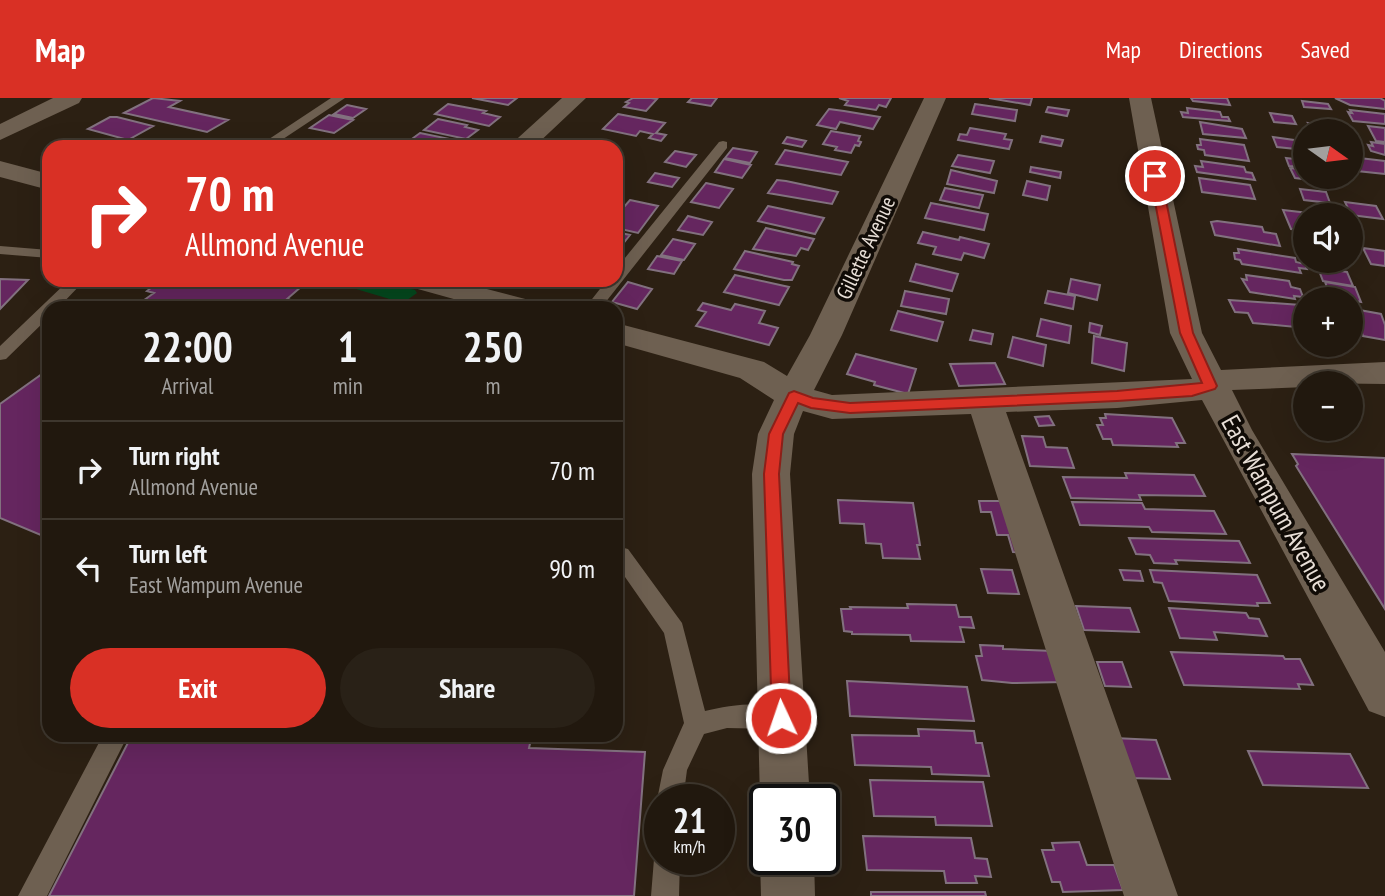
<!DOCTYPE html>
<html lang="en">
<head>
<meta charset="utf-8">
<style>
  :root { --surface:#21180e; --page:#292117; --text:#f1f3f6; --muted:#a2a09e; --line:#3e372e; --accent:#d93025 }
  body { margin:0; font-family:"PT Sans Narrow",sans-serif; background:var(--page); color:var(--text); height:100vh; display:flex; flex-direction:column; font-size:26px; white-space:nowrap }
  * { box-sizing:border-box; margin:0 }
  p { font-size:23px; color:var(--muted) }
  .icon { flex:none; width:38px; height:38px; fill:none; stroke:currentColor; stroke-width:2; stroke-linecap:round; stroke-linejoin:round }
  .map { position:relative; flex:1; overflow:hidden }
  .details { position:absolute; left:42px; top:203px; width:581px; height:441px; display:flex; flex-direction:column; background:var(--surface); border-radius:21px; box-shadow:0 7px 28px #0002,0 0 0 2px var(--line) }
  .details>* { flex:none }
  .banner { position:absolute; left:42px; top:42px; width:581px; height:147px; border-radius:21px; box-shadow:0 7px 28px #0002,0 0 0 2px var(--line); background:#d93025; color:#fff; overflow:hidden }
  .needle { width:46px; rotate:104deg }
  .tools { position:absolute; left:1293px; top:21px; display:grid; gap:14px }
  .tools a { display:grid; place-items:center; width:70px; height:70px; border-radius:50%; background:var(--surface); box-shadow:0 7px 28px #0002,0 0 0 2px var(--line); font-size:35px }
  .speed { position:absolute; left:644px; top:686px; display:flex; gap:14px; font-size:35px; font-weight:700; text-align:center }
  .speed>* { display:grid; place-content:center; width:91px; height:91px; border-radius:50%; background:var(--surface); box-shadow:0 7px 28px #0002,0 0 0 2px var(--line); line-height:1 }
  .speed small { font-size:18px; font-weight:400 }
  .speed .limit { border:4px solid #111; border-radius:10px; background:#fff; color:#111 }
  .pin { position:absolute; display:grid; place-items:center; width:60px; height:60px; color:#fff; margin:-30px; border:4px solid #fff; border-radius:50%; box-shadow:0 2px 7px #0007 }
  .me { position:absolute; width:77px; margin:-38px; rotate:357deg; stroke-linejoin:round; filter:drop-shadow(0 0 5px #0008) }
  .turn { display:flex; align-items:center; gap:24px; height:147px; padding:0 28px; font-size:32px }
  .turn .icon { width:91px; height:91px; stroke-width:2.5 }
  .turn b { display:block; font-size:49px; line-height:60px }
  .eta { display:flex; justify-content:space-evenly; align-items:center; height:119px; text-align:center }
  .eta b { font-size:42px; font-weight:700; line-height:49px }
  .action { display:flex; gap:14px; margin-top:auto; padding:14px 28px }
  .action a { flex:1; height:80px; border-radius:42px; background:var(--accent); color:#fff; font-size:28px; font-weight:700; line-height:80px; text-align:center }
  .action a+a { background:var(--page); color:var(--text) }
  ul { padding:0; list-style:none }
  li { display:flex; align-items:center; gap:21px; height:98px; padding:0 28px; border-top:2px solid var(--line) }
  li div { flex:1 }
  li b { display:block; font-size:26px }
  li em { font-style:normal }
  header { display:flex; align-items:center; gap:42px; box-sizing:border-box; height:98px; padding:0 35px; background:var(--accent); color:#fff }
  header strong { font-size:33px }
  nav { display:flex; gap:38px; margin-inline-start:auto; font-size:24px }
  .map>svg:first-child { display:block }
  .green { fill:#05491e }
  .building { fill:#65265f; stroke:#82717f; stroke-width:2 }
  .lines { fill:none; stroke-linecap:round; stroke-linejoin:round }
  .lane { fill:#6e6051; fill-rule:evenodd }
  .street { fill:#6e6051; fill-rule:evenodd }
  .route { fill:#d93025; stroke:#8d1f18; stroke-width:2 }
  .labels { text-anchor:middle; stroke-width:7; stroke-linejoin:round; paint-order:stroke }
  .far-street-label { font-size:21px; fill:#e8dfd7; stroke:#100b06 }
  .street-label { font-size:26px; fill:#e8dfd7; stroke:#100b06 }
</style>
</head>
<body>
<header>
<strong>Map</strong>
<nav><a>Map</a><a>Directions</a><a>Saved</a></nav>
</header>
<div class="map">
<svg width="1385" height="798" viewBox="0 0 1385 798">
  <rect width="100%" height="100%" fill="#2c2013"/>
  <path class="green" d="M365,182H378L415,192L417,195L403,205L356,191Z"/>
  <path class="building" d="M153,0L180,3L169,9L228,22L207,34L124,15Z
    M472,0H517L508,7Z
    M633,0H651L657,1L646,13L624,9L629,5L626,4Z
    M692,0H717L711,8L688,4Z
    M839,0H891L886,9L879,7L876,12L845,7L848,3Z
    M989,0H1032L1030,7Z
    M1191,0H1227L1230,7L1193,3Z
    M1335,0H1380L1385,3V11L1350,7Z
    M1302,3L1328,6L1331,11L1304,9Z
    M448,6L486,13L483,15L500,19L489,28L435,16Z
    M975,6L1017,12L1015,23L972,16Z
    M347,7L366,11L353,20L334,16Z
    M1048,9L1069,12L1067,18L1046,14Z
    M1187,10L1220,14L1222,19H1228L1230,23L1183,19L1181,14L1188,15Z
    M829,11L844,13L880,19L873,31L840,24L836,31L817,27Z
    M1350,12L1385,16V26L1353,23L1348,14L1352,15Z
    M1270,15L1292,18L1296,26L1274,24Z
    M618,16L665,25L656,35L666,37L661,43L649,40L653,36L640,33L636,38L603,31Z
    M329,17L353,22L334,35L310,30Z
    M110,19H117L153,28L128,42L88,31Z
    M438,21L467,27L465,29L478,32L466,41L424,32Z
    M1200,24L1242,31L1246,40L1203,36Z
    M1308,25L1334,27L1337,33H1313Z
    M1368,28L1385,30V44L1376,43Z
    M970,30L1006,36L1004,41L1012,42L1009,51L958,42L960,36L967,37Z
    M831,33L860,38L858,43L861,44L859,48L855,47L851,55L835,52L837,49L823,46Z
    M420,35L450,41L447,44L460,47L457,49H418L405,46Z
    M1042,38L1063,42L1061,48L1040,44Z
    M787,39L806,43L802,49L783,45Z
    M1273,39L1301,43L1306,52L1277,49Z
    M1200,41L1244,47L1249,63L1205,57L1204,52L1198,51L1197,47H1201Z
    M583,42L615,49H576Z
    M1371,44L1385,46V57L1371,53L1368,47L1373,48Z
    M733,50L757,54L750,65L725,60Z
    M785,52L848,64L841,77L776,66Z
    M675,53L696,57L686,69L665,64Z
    M958,57L994,63L990,75L952,68Z
    M1351,59L1385,63V76L1357,73Z
    M1286,60L1303,62L1306,69L1289,68Z
    M724,61L751,67L742,80L715,74Z
    M1201,63L1244,69L1246,74L1252,75L1255,82L1197,74L1195,68L1203,69Z
    M1031,69L1061,74L1060,80L1030,74Z
    M1290,70L1306,72V79H1318L1320,83L1295,80Z
    M951,72L997,83L994,95L947,86Z
    M655,75L679,80L672,89L648,84Z
    M1199,80L1250,87L1255,101L1202,94Z
    M777,82L786,83L838,94L832,106L768,95Z
    M1027,83L1050,88L1047,102L1023,97Z
    M706,85L733,91L719,110L691,104Z
    M945,90L983,97L979,110L940,102Z
    M1300,91L1326,94L1330,105L1304,102Z
    M630,102L658,108L638,135L616,130V118Z
    M1345,104L1376,108L1383,121L1351,117Z
    M931,105L988,116L984,132L925,120Z
    M768,108L824,120L815,136L758,123Z
    M1283,112L1317,116V117H1306V133L1291,131Z
    M688,118L712,124L703,137L678,132Z
    M1217,123L1262,129L1264,134L1276,136L1280,148L1215,137L1211,124Z
    M766,130L814,141L808,152L801,150L796,158L753,151Z
    M616,134L630,137L618,152H616Z
    M923,134L959,142L960,139L989,146L984,160L964,155L961,162L933,156L936,149L918,145Z
    M673,141L695,146L684,162L661,157Z
    M1363,150L1385,153V168L1371,166Z
    M1238,151L1295,160L1296,164L1305,166L1307,171L1299,170L1301,175L1242,166L1240,162L1235,161L1234,155H1239Z
    M745,153L793,164L792,166L799,168L792,182H784L734,171Z
    M657,158L682,163L674,176L648,171Z
    M916,166L958,176L952,193L910,183Z
    M1323,167L1339,169L1341,173L1347,174L1353,188L1323,183L1318,170L1325,171Z
    M735,177L789,189L779,207L724,194Z
    M1246,177L1289,183L1291,189L1300,191L1303,199L1294,198L1295,201L1250,194L1242,181L1247,182Z
    M0,181L28,182L0,211Z
    M1071,181L1100,187L1097,202L1068,195Z
    M174,182H309L287,201L306,206L304,209L308,210H133L154,195L147,193L156,186L165,188Z
    M628,184L652,191L637,211L612,204Z
    M1325,184L1355,189L1361,204L1331,199Z
    M905,193L949,201L946,216L901,208Z
    M1048,193L1075,198L1073,211L1045,205Z
    M1229,202L1301,207L1306,214V230L1253,225L1248,215L1235,214Z
    M703,205L731,212L735,206L765,213L759,225L778,230L769,247L696,228L706,214L698,212Z
    M1354,211L1381,216L1385,227V242L1363,238Z
    M898,213L943,224L937,243L891,232Z
    M1041,221L1071,228L1069,245L1037,238Z
    M1090,225L1102,228L1100,237L1089,234Z
    M973,232L993,236L991,246L970,242Z
    M1094,238L1127,245L1124,273L1092,265Z
    M1013,239L1046,247L1043,268L1008,259Z
    M856,256L916,271L908,296L874,287L875,284L847,276Z
    M995,265L1005,286L959,288L950,266Z
    M49,271V440H48L0,420V306Z
    M1105,316L1172,320L1185,345H1176L1178,349L1113,347L1111,341H1103L1097,327H1103L1100,320H1106Z
    M1049,318L1054,327L1039,328L1035,319Z
    M1022,338L1043,339L1046,349L1067,350L1074,370L1030,368Z
    M1292,356L1385,360V511L1296,368L1298,366Z
    M1125,375L1194,377L1205,398L1139,397L1141,402L1071,400L1063,379L1127,380Z
    M838,402L913,405L920,447H917L920,461L883,460L881,446L866,445L864,426L840,425Z
    M979,403H1012L1028,455L1013,454L1008,437H997L991,414H981Z
    M1072,404L1142,405L1145,411L1214,413L1226,436L1152,434L1149,429L1080,427Z
    M1129,440L1239,443L1250,465L1175,462L1177,466L1154,465L1150,457L1136,456Z
    M981,471L1012,472L1019,496L988,495Z
    M1120,472L1140,473L1143,483L1124,482Z
    M1150,472L1257,477L1270,505H1257L1258,508L1169,503L1162,485L1154,484Z
    M907,506L956,507L959,519H971L974,530L960,529L964,544L911,543L910,537L852,536V534L844,533L841,511H851L850,509L908,510Z
    M1076,508L1130,510L1139,534L1084,532Z
    M1169,510L1246,515L1249,520L1259,521L1267,538L1214,534L1217,542L1180,540Z
    M980,547L1003,548V551L1053,553L1063,584L1012,585L982,582L976,558H982Z
    M1171,554L1283,558L1285,561H1300L1313,587L1298,586L1300,591L1184,587Z
    M1097,564H1122L1131,589L1105,588Z
    M847,583L967,589L974,623L850,618Z
    M918,631L974,633L976,645H982L989,678L932,676L931,669L855,667L852,637L919,638Z
    M132,637H532L529,650L645,654L634,798H49Z
    M1114,640L1156,642L1170,681L1128,680Z
    M1248,653L1350,656L1368,690L1263,687Z
    M870,682L983,684L992,728L936,727L935,719L874,718Z
    M863,738L971,740L975,760L987,761L991,779L975,778L977,785H946L944,773L867,772Z
    M1079,744L1087,767H1114L1123,792L1063,794L1060,784H1052L1042,752H1054L1052,745Z
    M871,794H985L986,798H871Z"/>
  <g class="lines">
    <path class="lane" d="M331,0H345L271,49H257Z
      M723,43L727,44V50L601,210H585L607,182H616V171L719,44Z
      M0,148L49,152V160L0,156Z
      M69,182H85L58,210H49V219L6,261L0,262V248Z
      M616,448L628,451L682,525L705,613C730,607 765,602 789,612L793,620L789,628L781,631L727,630L704,636L687,672L683,702H660V708L657,702L663,672L684,625L664,535L616,466Z
      M103,637H128L47,798H18Z
      M660,751V761H680L679,798H651L654,761Z"/>
    <path class="street" d="M53,0H82L79,5L0,42V26Z
      M562,0H586L534,49H508Z
      M924,0H946L842,237L814,292L832,297L1192,281L1170,235L1129,0H1151L1202,235L1221,272L1385,264V286L1306,285V289L1232,292L1252,332L1385,554V619L1369,613L1202,302L1117,310L1006,314L1178,798H1124L971,316L832,321L803,313L794,336L790,376L810,702H765V715L760,702L752,376L758,336L774,302L740,280L616,245V225L764,264L787,278L810,237Z
      M0,63L49,76V92L0,79Z
      M402,182H452L533,203L537,210H486L407,188Z
      M765,750V761H814L815,798H761L760,761Z"/>
  </g>
  <path class="route" d="M1155,75L1161,78L1193,235L1217,288L1215,291L1192,298L1117,303L850,315L811,310L798,305L783,336L779,376L791,620L788,627L781,629L774,627L772,620L764,376L769,336L789,295L794,293L813,300L850,305L1117,293L1202,285L1180,235L1150,78Z"/>
  <g class="labels">
    <g class="far-street-label">
      <text transform="translate(866 150) rotate(-65)" y="7">Gillette Avenue</text>
    </g>
    <g class="street-label">
      <text transform="translate(1276 405) rotate(61)" y="9">East Wampum Avenue</text>
    </g>
  </g>
</svg>
<div class="tools">
<a><svg class="needle" viewBox="-14 -14 28 28"><path d="M0-13l5 13h-10z" fill="#e53935"/><path d="M0 13l5-13h-10z" fill="#a2a09e"/></svg></a>
<a><svg class="icon" aria-label="sound" viewBox="0 0 24 24"><path d="M4 9h4l5-4v14l-5-4H4zM17 9q2 3 0 6"/></svg></a>
<a>+</a>
<a>−</a>
</div>
<div class="speed"><div>21<small>km/h</small></div><div class="limit">30</div></div>
<div class="pin" style="left:1155px;top:78px;background:#d93025"><svg class="icon" aria-label="arrive" viewBox="0 0 24 24"><path d="M6 21V4h12l-3 4 3 4H6"/></svg></div>
<svg class="me" style="left:781px;top:620px" viewBox="-20 -20 40 40"><circle r="17" fill="#d93025" stroke="#fff" stroke-width="3"/><path d="M0-11L8 9 0 5-8 9z" fill="#fff"/></svg>
<div class="banner">
<div class="turn"><svg class="icon" aria-label="right" viewBox="0 0 24 24"><path d="M7 20v-9h11M14 6l5 5-5 5"/></svg><div><b>70 m</b>Allmond Avenue</div></div>
</div>
<section class="details">
<div class="eta">
<div><b>22:00</b><p>Arrival</p></div>
<div><b>1</b><p>min</p></div>
<div><b>250</b><p>m</p></div>
</div>
<ul>
<li><svg class="icon" aria-label="right" viewBox="0 0 24 24"><path d="M7 20v-9h11M14 6l5 5-5 5"/></svg><div><b>Turn right</b><p>Allmond Avenue</p></div><em>70 m</em></li>
<li><svg class="icon" aria-label="left" viewBox="0 0 24 24"><path d="M17 20v-9H6M10 6l-5 5 5 5"/></svg><div><b>Turn left</b><p>East Wampum Avenue</p></div><em>90 m</em></li>
</ul>
<div class="action"><a>Exit</a><a>Share</a></div>
</section>
</div>
</body>
</html>
